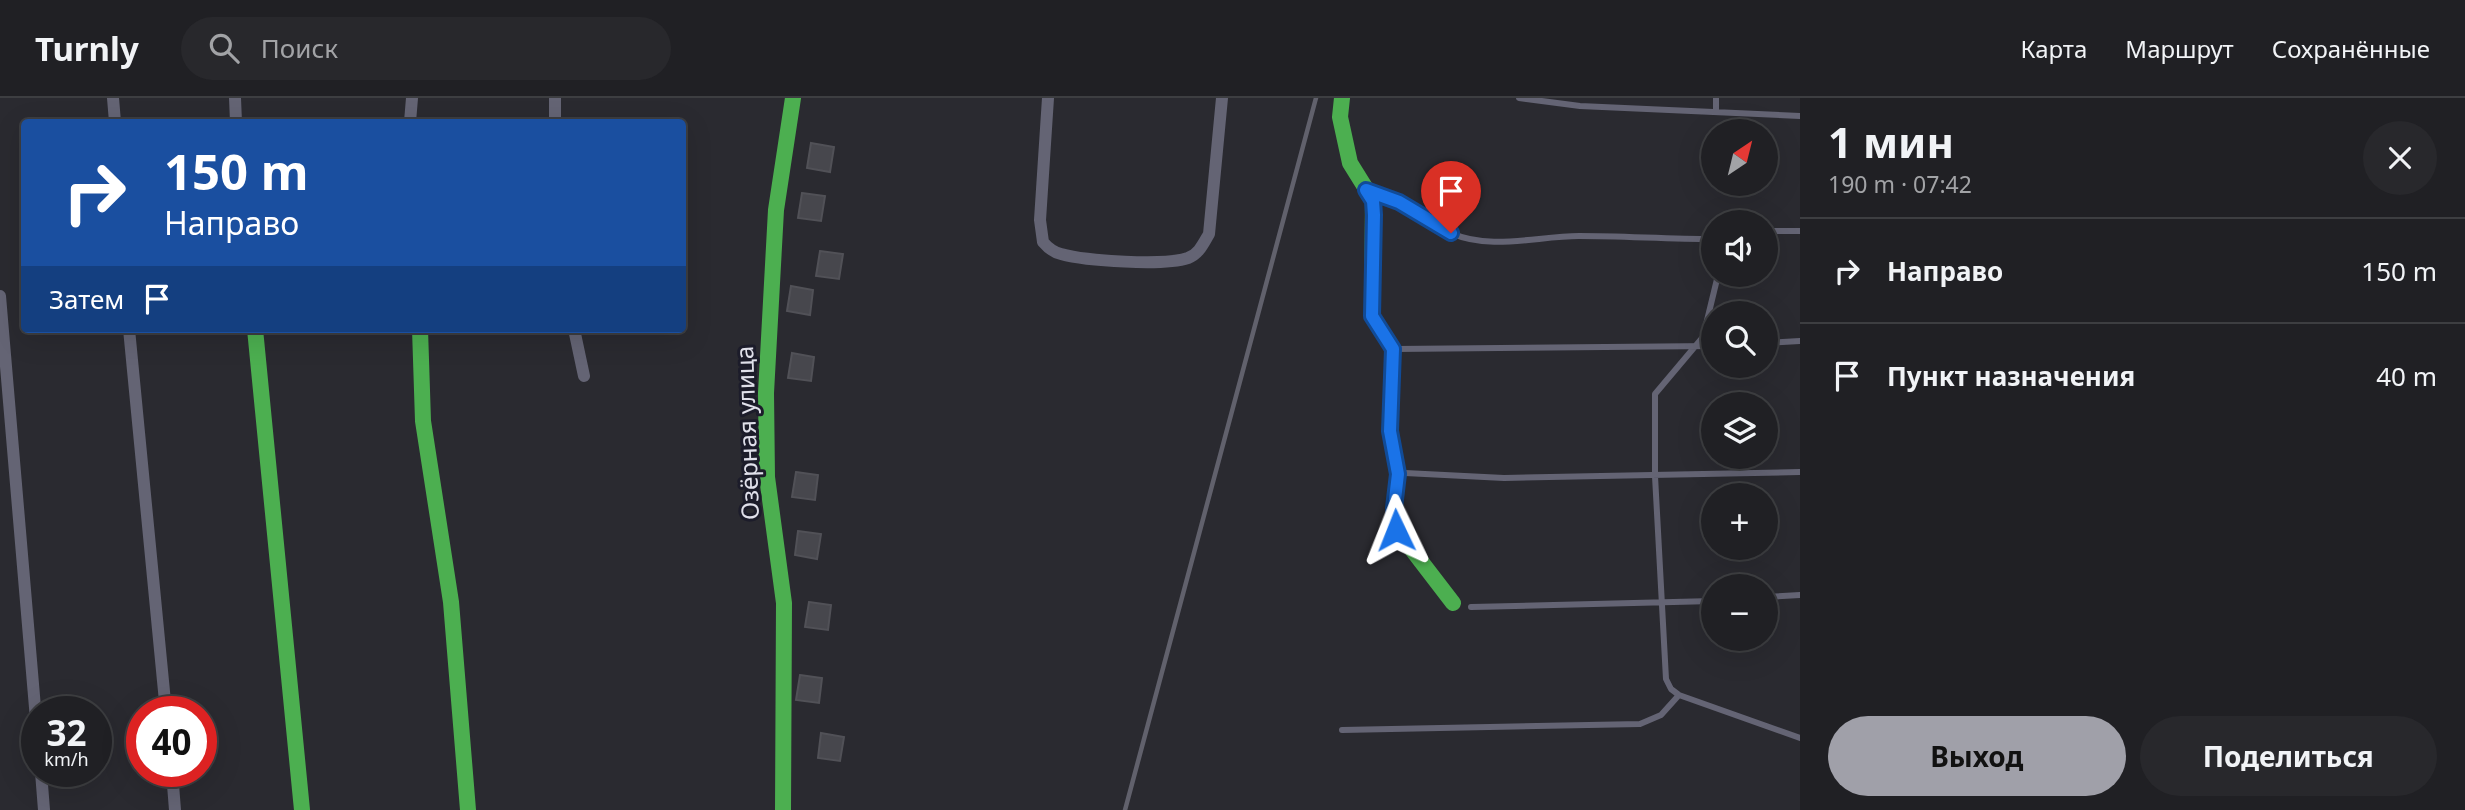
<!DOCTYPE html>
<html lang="ru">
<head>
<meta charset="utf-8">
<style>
  :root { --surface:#202024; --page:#28282c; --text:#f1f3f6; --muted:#a2a3a6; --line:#3d3e41; --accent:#a0a0a9 }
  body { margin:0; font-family:"Noto Sans",sans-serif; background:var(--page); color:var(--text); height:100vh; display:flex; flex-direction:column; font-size:26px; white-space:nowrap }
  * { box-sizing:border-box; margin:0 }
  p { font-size:23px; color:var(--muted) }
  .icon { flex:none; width:38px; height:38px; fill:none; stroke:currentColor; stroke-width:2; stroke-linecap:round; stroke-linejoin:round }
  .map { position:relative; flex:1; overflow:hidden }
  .sheet { display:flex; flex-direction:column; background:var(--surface); width:665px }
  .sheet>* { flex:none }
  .guide { position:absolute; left:21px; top:21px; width:665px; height:214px; border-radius:7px; box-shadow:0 7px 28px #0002,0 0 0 2px var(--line); background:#1a4fa0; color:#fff; overflow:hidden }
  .needle { width:46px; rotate:35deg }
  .fabs { position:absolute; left:1701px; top:21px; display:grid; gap:14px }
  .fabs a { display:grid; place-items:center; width:77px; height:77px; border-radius:50%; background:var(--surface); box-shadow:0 7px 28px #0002,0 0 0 2px var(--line); font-size:35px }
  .speed { position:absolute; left:21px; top:598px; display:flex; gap:14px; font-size:35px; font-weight:700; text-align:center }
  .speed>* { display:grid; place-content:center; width:91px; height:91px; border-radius:50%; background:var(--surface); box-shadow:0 7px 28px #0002,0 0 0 2px var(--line); line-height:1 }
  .speed small { font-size:18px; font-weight:400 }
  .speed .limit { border:10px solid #d22; background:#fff; color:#111 }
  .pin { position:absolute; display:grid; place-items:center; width:60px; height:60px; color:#fff; margin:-72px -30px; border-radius:50% 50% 50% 0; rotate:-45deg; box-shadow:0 0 7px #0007 }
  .pin .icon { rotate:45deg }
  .me { position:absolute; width:77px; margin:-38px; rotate:358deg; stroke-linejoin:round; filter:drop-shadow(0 0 5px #0008) }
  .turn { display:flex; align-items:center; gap:24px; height:147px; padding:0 28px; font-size:32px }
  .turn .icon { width:91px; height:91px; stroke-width:2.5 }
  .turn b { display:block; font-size:49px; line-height:60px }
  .then { display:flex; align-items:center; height:66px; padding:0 28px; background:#0003; gap:14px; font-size:26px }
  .round { display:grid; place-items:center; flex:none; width:74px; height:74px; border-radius:37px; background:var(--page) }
  .overview { display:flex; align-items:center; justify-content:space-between; height:119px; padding:0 28px }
  h1 { font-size:42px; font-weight:700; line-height:52px }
  .primary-button { display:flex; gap:14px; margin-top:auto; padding:14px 28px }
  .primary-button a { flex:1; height:80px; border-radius:42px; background:var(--accent); color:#111; font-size:28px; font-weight:700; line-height:80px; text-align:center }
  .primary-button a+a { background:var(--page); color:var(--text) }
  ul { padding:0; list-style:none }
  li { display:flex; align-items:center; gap:21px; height:105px; padding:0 28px; border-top:2px solid var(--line) }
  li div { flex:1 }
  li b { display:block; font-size:26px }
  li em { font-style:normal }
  header { display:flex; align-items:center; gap:42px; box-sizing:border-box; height:98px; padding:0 35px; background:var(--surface); border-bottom:2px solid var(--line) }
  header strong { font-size:33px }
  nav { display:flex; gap:38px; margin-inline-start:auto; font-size:24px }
  .search { width:490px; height:63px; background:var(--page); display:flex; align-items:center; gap:18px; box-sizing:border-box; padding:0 24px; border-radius:38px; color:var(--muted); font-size:26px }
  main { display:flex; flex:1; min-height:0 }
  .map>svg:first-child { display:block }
  .building { fill:#47474d; stroke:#515157; stroke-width:2 }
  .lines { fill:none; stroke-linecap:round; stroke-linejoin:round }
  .lane { stroke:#646474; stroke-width:6 }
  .street { stroke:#646474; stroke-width:12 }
  .fast { stroke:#4caf50; stroke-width:16 }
  .rail { stroke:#61616c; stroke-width:4.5 }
  .route-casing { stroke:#114b97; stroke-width:18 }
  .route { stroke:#1a73e8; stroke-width:12 }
  .labels { text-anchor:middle; stroke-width:6; stroke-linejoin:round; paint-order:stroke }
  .street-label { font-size:24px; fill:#e0e0ea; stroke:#1c1c2a }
</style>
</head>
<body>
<header>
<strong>Turnly</strong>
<div class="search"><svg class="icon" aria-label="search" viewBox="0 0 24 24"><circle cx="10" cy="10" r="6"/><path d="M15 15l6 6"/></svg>Поиск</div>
<nav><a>Карта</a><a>Маршрут</a><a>Сохранённые</a></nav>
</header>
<main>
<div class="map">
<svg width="1800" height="712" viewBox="0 0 1800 712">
  <rect width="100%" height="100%" fill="#2a2a30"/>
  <path class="building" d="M811,45L834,49L830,74L807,70Z
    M802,95L825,98L821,123L798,120Z
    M820,153L843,156L839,181L816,178Z
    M791,188L813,192L810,217L787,213Z
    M792,255L814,259L811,283L788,280Z
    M796,374L818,377L815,402L792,399Z
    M798,433L821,436L817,461L795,457Z
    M809,504L831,507L828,532L805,529Z
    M800,577L822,580L819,605L796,602Z
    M821,635L844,639L840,663L818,660Z"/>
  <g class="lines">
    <path class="lane" d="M1519,0L1580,8L1800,18
      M1716,14V0
      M1375,95C1402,105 1424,124 1451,135C1491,153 1537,138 1579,138C1623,138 1668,141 1713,141
      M1766,133H1800
      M1718,177L1703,239L1655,296V378L1666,581L1671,591L1679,597L1800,640
      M1766,245L1800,243
      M1395,251L1713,248
      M1405,375L1504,380L1800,374
      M1766,499L1800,497
      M1471,509L1713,503
      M1342,632L1640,626L1661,617L1679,597"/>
    <path class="street" d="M113,0L115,24
      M235,0L236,24
      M1048,0L1040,122L1043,144C1048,150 1053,154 1061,156C1086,163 1164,168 1188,160C1199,156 1203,146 1209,136L1222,0
      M410,24L412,0
      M555,24V0
      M0,198L37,633
      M129,231L166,614
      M574,231L584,278
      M41,674L44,712
      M172,674L175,712"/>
    <path class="fast" d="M1342,0L1340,19L1350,65L1373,102L1372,218L1393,251L1390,333L1398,376L1394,410L1397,432L1453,505
      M255,231L302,712
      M420,231L423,323L451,504L468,712
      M783,712L784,505L767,379L766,295L776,112L793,0"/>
    <path class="rail" d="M1125,712L1316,0"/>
  </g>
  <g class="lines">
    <defs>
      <path id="route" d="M1396,432L1394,410L1398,376L1390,333L1393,251L1372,218L1374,117L1373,103L1366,92L1399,104L1451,135"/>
    </defs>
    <use href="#route" class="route-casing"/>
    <use href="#route" class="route"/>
  </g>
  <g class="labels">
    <g class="street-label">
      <text transform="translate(748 335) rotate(-92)" y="8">Озёрная улица</text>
    </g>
  </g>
</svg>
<div class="fabs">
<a><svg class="needle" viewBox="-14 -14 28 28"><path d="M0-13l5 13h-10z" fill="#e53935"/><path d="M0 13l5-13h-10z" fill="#a2a3a6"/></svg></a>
<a><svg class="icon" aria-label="sound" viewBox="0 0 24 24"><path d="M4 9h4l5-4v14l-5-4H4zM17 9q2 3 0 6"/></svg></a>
<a><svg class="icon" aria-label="search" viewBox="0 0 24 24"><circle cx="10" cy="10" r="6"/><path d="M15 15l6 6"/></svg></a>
<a><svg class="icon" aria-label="layers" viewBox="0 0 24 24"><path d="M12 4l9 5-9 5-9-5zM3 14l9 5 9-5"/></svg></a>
<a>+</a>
<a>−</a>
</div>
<div class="speed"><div>32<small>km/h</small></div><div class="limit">40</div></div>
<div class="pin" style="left:1451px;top:135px;background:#d93025"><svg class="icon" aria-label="arrive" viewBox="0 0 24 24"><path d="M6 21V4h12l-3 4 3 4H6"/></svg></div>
<svg class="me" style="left:1396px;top:432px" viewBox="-20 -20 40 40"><path d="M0-17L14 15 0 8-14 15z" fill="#1a73e8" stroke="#fff" stroke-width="4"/></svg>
<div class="guide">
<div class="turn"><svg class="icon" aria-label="right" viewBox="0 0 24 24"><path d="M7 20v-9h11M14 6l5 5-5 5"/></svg><div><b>150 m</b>Направо</div></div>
<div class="then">Затем<svg class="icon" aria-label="arrive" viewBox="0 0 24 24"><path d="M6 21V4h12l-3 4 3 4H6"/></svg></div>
</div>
</div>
<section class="sheet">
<div class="overview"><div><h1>1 мин</h1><p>190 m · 07:42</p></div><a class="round"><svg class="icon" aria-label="close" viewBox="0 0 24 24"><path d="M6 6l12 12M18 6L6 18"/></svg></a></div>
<ul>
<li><svg class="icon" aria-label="right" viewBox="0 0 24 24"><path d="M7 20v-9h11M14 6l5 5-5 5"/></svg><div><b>Направо</b></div><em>150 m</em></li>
<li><svg class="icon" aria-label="arrive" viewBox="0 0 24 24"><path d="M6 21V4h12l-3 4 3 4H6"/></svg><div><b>Пункт назначения</b></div><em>40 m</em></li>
</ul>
<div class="primary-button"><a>Выход</a><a>Поделиться</a></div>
</section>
</main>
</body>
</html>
